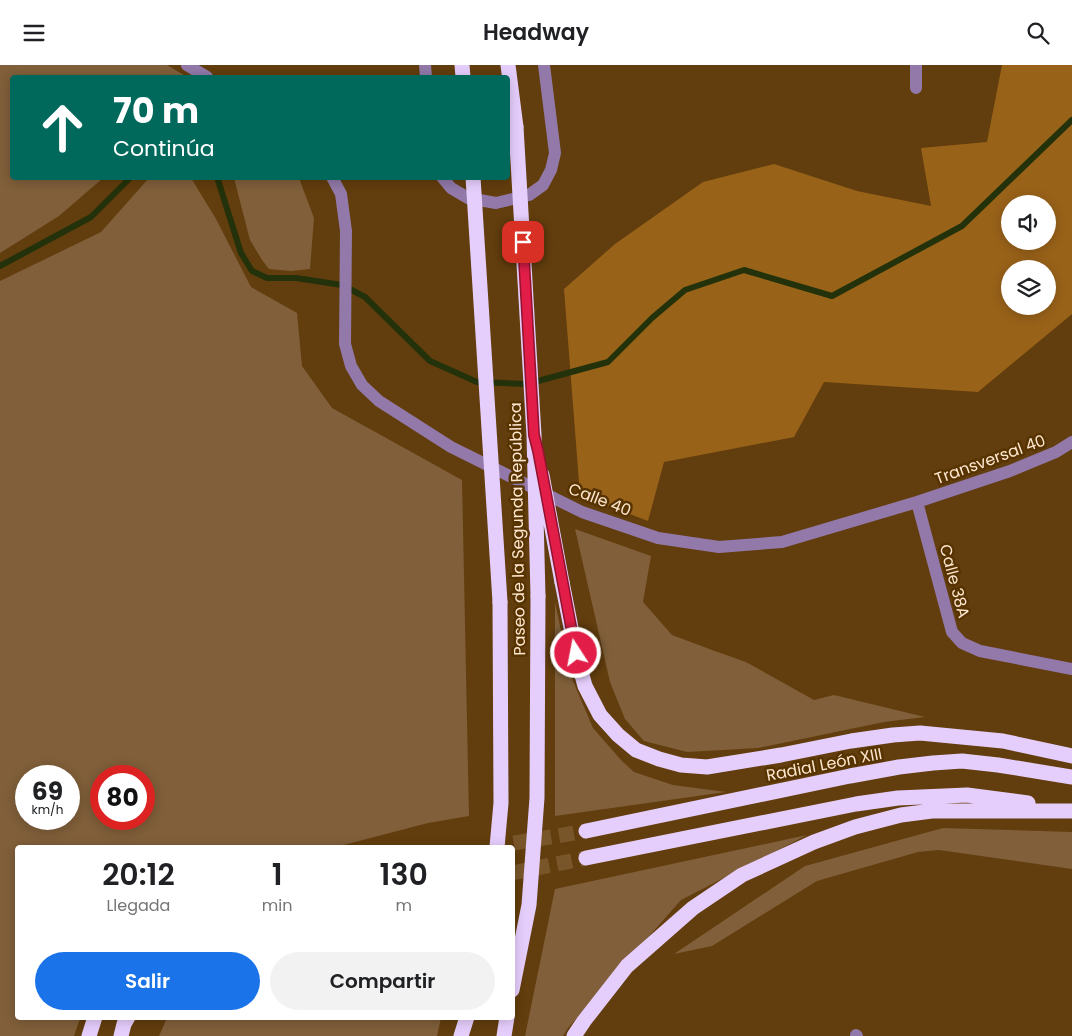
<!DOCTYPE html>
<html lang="es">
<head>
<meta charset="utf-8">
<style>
  :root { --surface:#fff; --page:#f2f2f2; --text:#202124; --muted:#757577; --accent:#1a73e8 }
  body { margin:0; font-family:Poppins,sans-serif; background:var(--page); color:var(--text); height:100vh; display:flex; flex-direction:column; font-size:19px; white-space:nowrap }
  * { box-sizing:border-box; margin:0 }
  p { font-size:16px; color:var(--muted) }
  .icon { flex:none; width:28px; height:28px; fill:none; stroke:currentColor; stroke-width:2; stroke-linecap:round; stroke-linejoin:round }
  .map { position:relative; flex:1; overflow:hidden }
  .details { position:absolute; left:15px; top:780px; width:500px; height:175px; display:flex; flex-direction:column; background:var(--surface); border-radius:5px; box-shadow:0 2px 12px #0003 }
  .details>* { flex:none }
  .banner { position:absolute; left:10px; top:10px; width:500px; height:105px; border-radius:5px; box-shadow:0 2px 12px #0003; background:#00695c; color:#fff; overflow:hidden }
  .tools { position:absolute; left:1001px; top:130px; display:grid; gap:10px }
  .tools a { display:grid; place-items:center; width:55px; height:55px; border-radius:50%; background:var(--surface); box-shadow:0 2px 12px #0003; font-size:25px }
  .speed { position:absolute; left:15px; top:700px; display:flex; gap:10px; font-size:25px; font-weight:700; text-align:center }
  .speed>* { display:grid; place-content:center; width:65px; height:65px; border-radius:50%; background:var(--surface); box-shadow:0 2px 12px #0003; line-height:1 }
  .speed small { font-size:12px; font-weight:400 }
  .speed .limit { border:8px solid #d22; background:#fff; color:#111 }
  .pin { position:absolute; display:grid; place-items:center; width:42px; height:42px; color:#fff; margin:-21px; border-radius:10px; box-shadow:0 2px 8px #0006 }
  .me { position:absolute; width:55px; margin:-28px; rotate:349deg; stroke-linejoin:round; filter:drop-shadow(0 0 4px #0008) }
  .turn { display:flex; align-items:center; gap:18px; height:105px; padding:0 20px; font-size:22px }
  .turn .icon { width:65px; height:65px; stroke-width:2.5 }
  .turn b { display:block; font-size:35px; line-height:42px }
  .eta { display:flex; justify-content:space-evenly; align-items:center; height:85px; text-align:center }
  .eta b { font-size:30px; font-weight:600; line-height:35px }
  .action { display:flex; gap:10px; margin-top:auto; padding:10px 20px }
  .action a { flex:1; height:58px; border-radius:30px; background:var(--accent); color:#fff; font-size:20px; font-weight:600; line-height:58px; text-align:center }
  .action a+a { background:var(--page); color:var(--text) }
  header { display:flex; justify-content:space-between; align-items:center; height:65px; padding:0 20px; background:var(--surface); font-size:22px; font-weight:600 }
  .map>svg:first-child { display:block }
  .green { fill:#805f3a; fill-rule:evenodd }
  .forest { fill:#996219; fill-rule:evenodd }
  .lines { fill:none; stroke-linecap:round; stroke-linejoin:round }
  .stream { stroke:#23320a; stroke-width:6 }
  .highway-tunnel { stroke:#79562a; stroke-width:15; stroke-dasharray:15 8; stroke-linecap:butt }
  .minor { stroke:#9279a9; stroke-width:12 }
  .highway { stroke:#e6cefc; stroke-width:15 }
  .highway-bridge { stroke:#e6cefc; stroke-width:15 }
  .route-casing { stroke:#92132f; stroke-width:12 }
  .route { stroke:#e11d48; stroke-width:9 }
  .labels { text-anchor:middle; stroke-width:5; stroke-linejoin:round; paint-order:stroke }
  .street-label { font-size:16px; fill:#fee7d0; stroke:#573300 }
</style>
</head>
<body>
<header><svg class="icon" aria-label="menu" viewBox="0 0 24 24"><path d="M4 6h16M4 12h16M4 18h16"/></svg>Headway<svg class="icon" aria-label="search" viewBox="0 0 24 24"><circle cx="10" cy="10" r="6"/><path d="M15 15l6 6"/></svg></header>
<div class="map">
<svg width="1072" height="971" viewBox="0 0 1072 971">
  <rect width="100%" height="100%" fill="#623d0d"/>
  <path class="green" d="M0,0H167L187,12H12V112L103,113L59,151L0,188Z
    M149,113H191L216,154L251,222L297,248L302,301L332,343L462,415L469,751L428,758L336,782H18V952L80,953L74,971H0V216L101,167ZM26,711H69V754H26ZM144,711V754H101V711Z
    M234,113H299L314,153L310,204L291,206L269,204L262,195L250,175Z
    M575,464L651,491L643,537L672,570L712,585L746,597L814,635L834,630L925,652L884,657L758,683L687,687L644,676L625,654L610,617Z
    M555,537L570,609L593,663L621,695L634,707L673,720L726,727L555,751Z
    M943,763L1072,767V804L939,785L918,787L817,816L712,881L674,889L805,801Z
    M807,770L681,835L568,963L563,971H525L555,824Z
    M167,953V952L441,953L437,971H159Z"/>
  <path class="forest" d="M1002,0H1072V249L978,327L824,317L794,372L664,397L648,456L580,430L564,224L615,179L703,117L774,99L857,126L931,141L921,83L987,77ZM1010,139H1048V176H1010ZM1010,204H1048V241H1010Z"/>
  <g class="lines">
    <path class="stream" d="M217,112L241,188L252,206L267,213H296L342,220L365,232L430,296L477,317L527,319L608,297L652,253L685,225L744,205L832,231L962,161L1072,55
      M0,201L91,152L131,112"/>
    <path class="highway-tunnel" d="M491,782L586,766
      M512,808L586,793"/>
    <path class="minor" d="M187,0L207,12
      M425,0L426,12
      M916,0V23
      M332,112L341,129L346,166L345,279L351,301L362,320L379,336L451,382L582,447L658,473L719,482L782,477L917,437L1010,406L1056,387L1072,377
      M442,112L451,123L468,133L496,138L529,130L543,120L551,105L555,88L544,0
      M917,437L952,567L962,578L980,586L1072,604
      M856,970L857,971"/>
    <path class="highway" d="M462,0L463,12
      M508,0L516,62
      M562,517L576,588L585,621L600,650L618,670L636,685L659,694L681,700L707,702L781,690L851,676L893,670L920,668L1003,676L1072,691
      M586,766L850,711L899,702L933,698L962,696L998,700L1072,712
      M497,782L501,738L500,537
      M586,793L856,739L898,733L967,730L1028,738
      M512,925L529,840L537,733L538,531
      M89,971L95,952
      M121,971L124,959L128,952
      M461,971L467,952
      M504,971L507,952
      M574,971L584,956L627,901L693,843L742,810L814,777L855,762L901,750L932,746H1072"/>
    <path class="highway-bridge" d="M516,62L534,370L538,531
      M473,112L500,537
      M542,410L562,517"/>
  </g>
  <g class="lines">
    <defs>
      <path id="route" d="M523,177L534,370L538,386L576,588"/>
    </defs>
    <use href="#route" class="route-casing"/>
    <use href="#route" class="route"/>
  </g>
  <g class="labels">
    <g class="street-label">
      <text transform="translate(990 394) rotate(-20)" y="6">Transversal 40</text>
      <text transform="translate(600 434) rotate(21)" y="6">Calle 40</text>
      <text transform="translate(517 464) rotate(-91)" y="6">Paseo de la Segunda República</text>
      <text transform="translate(955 516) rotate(75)" y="6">Calle 38A</text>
      <text transform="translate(824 699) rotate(-11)" y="6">Radial León XIII</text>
    </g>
  </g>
</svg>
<div class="tools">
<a><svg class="icon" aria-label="sound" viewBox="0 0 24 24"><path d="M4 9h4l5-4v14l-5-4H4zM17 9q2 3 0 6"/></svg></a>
<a><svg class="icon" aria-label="layers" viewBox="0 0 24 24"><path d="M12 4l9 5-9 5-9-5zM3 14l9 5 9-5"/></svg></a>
</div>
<div class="speed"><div>69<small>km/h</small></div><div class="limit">80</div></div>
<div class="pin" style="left:523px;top:177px;background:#d93025"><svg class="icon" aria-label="arrive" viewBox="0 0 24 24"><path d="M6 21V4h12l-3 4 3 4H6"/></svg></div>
<svg class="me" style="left:576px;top:588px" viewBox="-20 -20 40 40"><circle r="17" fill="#e11d48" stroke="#fff" stroke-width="3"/><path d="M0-11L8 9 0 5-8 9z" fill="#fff"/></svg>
<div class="banner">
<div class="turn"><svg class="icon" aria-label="ahead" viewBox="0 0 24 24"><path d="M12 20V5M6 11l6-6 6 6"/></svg><div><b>70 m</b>Continúa</div></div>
</div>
<section class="details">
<div class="eta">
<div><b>20:12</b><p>Llegada</p></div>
<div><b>1</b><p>min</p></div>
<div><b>130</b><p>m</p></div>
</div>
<div class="action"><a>Salir</a><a>Compartir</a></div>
</section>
</div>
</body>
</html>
